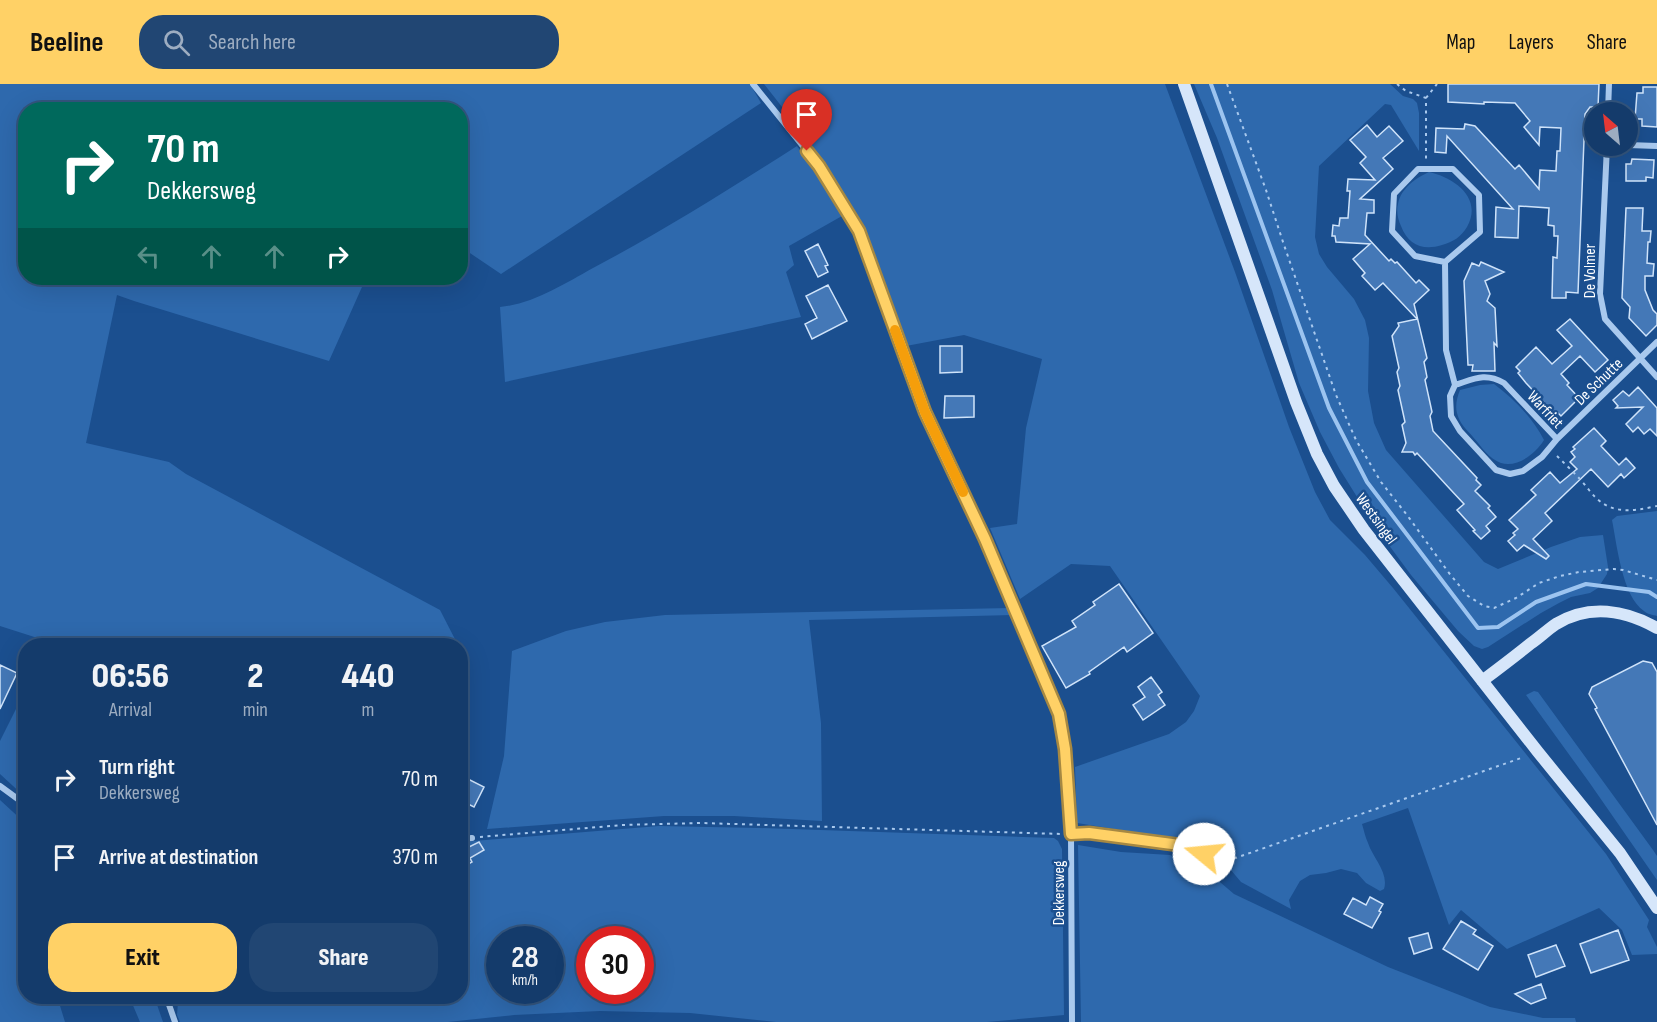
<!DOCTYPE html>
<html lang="en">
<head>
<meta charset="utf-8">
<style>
  :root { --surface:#143b6b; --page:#214673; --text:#f1f3f6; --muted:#9dadc1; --line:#33557e; --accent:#ffd166 }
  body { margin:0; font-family:"Sofia Sans Condensed",sans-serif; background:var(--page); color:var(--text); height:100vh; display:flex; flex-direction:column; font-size:22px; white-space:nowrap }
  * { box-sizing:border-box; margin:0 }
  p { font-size:20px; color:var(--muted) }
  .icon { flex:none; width:33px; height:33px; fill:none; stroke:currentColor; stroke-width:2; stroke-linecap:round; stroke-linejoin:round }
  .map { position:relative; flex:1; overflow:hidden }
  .panel { position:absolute; left:18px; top:554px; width:450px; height:366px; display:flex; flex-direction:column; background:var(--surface); border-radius:24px; box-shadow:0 6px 24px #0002,0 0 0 2px var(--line) }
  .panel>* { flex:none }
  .hud { position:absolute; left:18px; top:18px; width:450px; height:183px; border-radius:24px; box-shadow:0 6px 24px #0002,0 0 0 2px var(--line); background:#00695c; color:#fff; overflow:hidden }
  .needle { width:39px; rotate:332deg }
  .fabs { position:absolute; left:1584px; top:18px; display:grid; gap:12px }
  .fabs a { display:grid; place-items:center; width:54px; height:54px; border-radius:50%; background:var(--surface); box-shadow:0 6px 24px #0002,0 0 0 2px var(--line); font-size:30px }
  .speed { position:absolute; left:486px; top:842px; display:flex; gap:12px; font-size:30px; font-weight:700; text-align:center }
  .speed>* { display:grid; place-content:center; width:78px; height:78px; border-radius:50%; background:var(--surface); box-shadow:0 6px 24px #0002,0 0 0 2px var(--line); line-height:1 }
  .speed small { font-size:15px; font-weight:400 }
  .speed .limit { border:9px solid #d22; background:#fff; color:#111 }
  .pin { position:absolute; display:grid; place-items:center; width:51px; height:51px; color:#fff; margin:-62px -26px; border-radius:50% 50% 50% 0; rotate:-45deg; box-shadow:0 0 6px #0007 }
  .pin .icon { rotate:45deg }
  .me { position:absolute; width:66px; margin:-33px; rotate:287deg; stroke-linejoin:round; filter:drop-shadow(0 0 4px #0008) }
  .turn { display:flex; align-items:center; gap:21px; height:126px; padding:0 30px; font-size:27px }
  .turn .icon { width:78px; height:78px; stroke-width:2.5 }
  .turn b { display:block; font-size:42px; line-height:51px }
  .lanes { display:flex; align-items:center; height:57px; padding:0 30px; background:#0003; justify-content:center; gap:30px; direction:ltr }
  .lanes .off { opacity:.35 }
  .eta { display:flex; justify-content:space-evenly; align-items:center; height:102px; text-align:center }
  .eta b { font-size:36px; font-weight:800; line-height:42px }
  .primary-button { display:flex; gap:12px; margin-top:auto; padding:12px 30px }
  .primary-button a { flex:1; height:69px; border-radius:24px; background:var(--accent); color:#111; font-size:24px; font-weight:800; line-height:69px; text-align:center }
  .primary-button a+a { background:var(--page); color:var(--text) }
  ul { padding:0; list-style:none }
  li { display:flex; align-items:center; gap:18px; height:78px; padding:0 30px }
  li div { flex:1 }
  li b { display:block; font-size:22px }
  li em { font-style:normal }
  header { display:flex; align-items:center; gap:36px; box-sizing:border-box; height:84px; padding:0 30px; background:var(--accent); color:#111 }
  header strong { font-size:28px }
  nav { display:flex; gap:33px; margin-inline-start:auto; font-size:21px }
  .search { width:420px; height:54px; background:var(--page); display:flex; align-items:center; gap:15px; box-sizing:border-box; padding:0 21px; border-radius:24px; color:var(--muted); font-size:22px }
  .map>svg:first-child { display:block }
  .green { fill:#2e69ad; fill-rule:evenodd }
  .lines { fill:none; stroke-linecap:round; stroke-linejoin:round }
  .stream { stroke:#9cc4f0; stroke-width:4 }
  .building { fill:#4478b7; stroke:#cfe3fa; stroke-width:1.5 }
  .path { stroke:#a9c9ee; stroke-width:2; stroke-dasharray:3 4.5; stroke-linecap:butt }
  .street { stroke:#a9c9ee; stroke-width:6 }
  .secondary { stroke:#d6e6fa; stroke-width:12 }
  .route-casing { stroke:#a68842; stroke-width:15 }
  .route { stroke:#ffd166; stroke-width:10 }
  .slow { stroke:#f59e0b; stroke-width:10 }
  .labels { text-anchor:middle; stroke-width:5; stroke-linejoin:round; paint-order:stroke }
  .street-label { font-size:16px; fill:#fff; stroke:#1b4f8f }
</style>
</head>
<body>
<header>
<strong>Beeline</strong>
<div class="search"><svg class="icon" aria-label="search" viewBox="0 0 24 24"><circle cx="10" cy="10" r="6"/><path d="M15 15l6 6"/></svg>Search here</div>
<nav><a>Map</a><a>Layers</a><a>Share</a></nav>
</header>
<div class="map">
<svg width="1657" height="938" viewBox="0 0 1657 938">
  <rect width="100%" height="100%" fill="#1b4f8f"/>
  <path class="green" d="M0,0H750L761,19L501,190L461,163L460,26H26V194H366L329,277L134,217L117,211L86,359L169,378L186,390L440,526L458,561H49L50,558L0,542Z
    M764,0H1165L1235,188L1289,343L1315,408L1330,436L1365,471L1393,504L1606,770L1649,836L1647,843L1657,863V870L1632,871L1622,846L1599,824L1507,865L1461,826L1449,841L1408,724L1362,740C1364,746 1365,753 1368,759C1373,774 1389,789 1384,805L1380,807L1366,799L1357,789L1341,785L1326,789L1310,791L1300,797L1289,816L1291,825L1241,798L1230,785L1204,766L1189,757L1077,739L1075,683L1169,650L1186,638L1194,627L1200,612L1110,482L1071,480L1020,515L990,444L1017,440L1026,344L1042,275L964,251L906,262C887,219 875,174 855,133C831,85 797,42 764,0Z
    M1194,0H1390L1403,12L1413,15L1417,19L1419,29V67L1391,21L1385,20L1319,82L1315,153L1319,170L1327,183L1354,215L1365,236L1369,254L1368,307L1374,339L1386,366L1484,478L1498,485L1551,463L1580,453L1603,451L1608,483L1607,490L1598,504L1590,509L1571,513L1559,519L1541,529L1488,563L1482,565L1474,562L1458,547L1411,491L1377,445L1339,384L1320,348L1299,299L1272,206L1217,54Z
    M797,62L819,91L842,132L789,162L794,181L786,188L801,233L505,298L500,223C533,220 564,200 593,184C663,147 730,105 797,62Z
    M1429,88C1455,94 1483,114 1467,143C1461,153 1453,158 1442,161C1423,167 1408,161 1401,142C1398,136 1396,127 1398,120C1401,104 1416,94 1429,88Z
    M1494,300C1513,314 1533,334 1544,356C1536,369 1518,384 1501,379C1489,375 1481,362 1473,353C1467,346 1459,339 1457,329C1455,322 1457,313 1460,306L1480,301Z
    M1657,427V532C1653,531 1647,530 1644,527C1622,512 1617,461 1612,436L1617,432Z
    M1010,524L1013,531L809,536L821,639L822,737L734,732H664L487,745L504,672L512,567L566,547L605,538L665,531Z
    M25,607V713L0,690V657Z
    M1534,607L1538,608L1653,766L1657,772V796L1589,698L1526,611Z
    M0,716L25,739L26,912H57L65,938H0Z
    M659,742L759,744L1054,754L1058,757L1062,765L1064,931L987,938H776L690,929L600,927L514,931L448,938H180L177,931L178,918L185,912H460L461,758ZM500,855H550V906H500ZM590,855H640V906H590Z
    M1078,761L1121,768L1170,771L1190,779L1214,793L1234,810L1388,883L1490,923L1543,934H1575L1576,938H1081Z
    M129,912H154L163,938H140Z"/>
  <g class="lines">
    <path class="stream" d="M1211,0L1329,324L1367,398L1478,544L1498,543L1536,518L1586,500L1649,508L1657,513"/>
  </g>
  <path class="building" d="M1448,0H1599L1598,23H1590L1585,30L1578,209L1566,208V214H1552L1553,173L1557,174L1558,152H1554V142L1548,141L1549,124L1519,122L1518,154L1495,153L1496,123L1513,125L1447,52L1446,69L1435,68L1436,44L1464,45L1465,40L1475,42L1515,85L1519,81L1539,105L1540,86L1556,87L1557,67H1560L1561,44L1540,43L1539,61L1524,43L1530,37L1515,19L1484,18V20L1448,18Z
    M1643,3H1657V43L1642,42V35H1635L1637,9H1643Z
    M1367,41L1377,53L1389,42L1403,57L1383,74L1393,85L1360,115L1374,116V129H1367L1365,151L1389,177L1391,175L1395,179L1397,178L1416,199L1419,196L1429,206L1414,220L1427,274L1424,278L1427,293L1425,296L1432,328L1430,332L1433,347L1477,394L1476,396L1481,401L1475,407L1490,422L1488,424L1496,433L1486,442L1490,447L1481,455L1473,447L1475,446L1457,426L1464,420L1450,405L1417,369L1415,371L1413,368H1402L1406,359L1402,341L1405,338L1398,306L1400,302L1397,288L1399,284L1392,252L1399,242L1398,239L1417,235L1383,199L1375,206L1362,192L1365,189L1353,175L1370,160L1336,158L1335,152H1332L1333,141L1339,142L1340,134H1348L1350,107H1347L1348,95L1375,96L1360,79L1366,73L1350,56Z
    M1632,75L1654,76L1653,94L1646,93V97H1626V80H1631Z
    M1626,124H1643L1642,147H1651L1650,158H1648L1647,179L1654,180L1653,192H1645V206L1653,226L1657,230V241L1646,252L1629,234L1630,223L1622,214Z
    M818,160L828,181L825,182L828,188L818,193L805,167Z
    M1481,178L1504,188L1485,197L1490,210L1487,217L1495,224L1497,262L1494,259L1495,287H1472L1473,281H1468L1464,197L1472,179L1479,182Z
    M828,201L847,237L812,255L805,240L817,234L806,212Z
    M1570,235L1608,276L1595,288L1580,272L1561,290L1569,299L1567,301L1579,314L1561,332L1557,328L1555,330L1526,299L1518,289L1520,287L1516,283L1536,263L1552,280L1572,262L1557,246Z
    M940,262H962V288L940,289Z
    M1638,303L1657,324V352L1650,345L1644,350L1638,343L1633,348L1626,340L1643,323L1616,324L1618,322L1613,316L1623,307L1629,312Z
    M945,312H974V333L944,334Z
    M1594,344L1606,357L1601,362L1619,381L1626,374L1635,384L1624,394L1621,390L1608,403L1591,385L1545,429L1552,437L1533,455L1549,472L1546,475L1524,461L1517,467L1508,457L1515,451L1513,449L1518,445L1509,436L1536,411L1531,406L1550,388L1560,399L1577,385L1570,378L1575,373L1571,368L1575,365L1573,363Z
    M1119,500L1153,549L1127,568L1124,563L1089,588L1090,590L1066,604L1042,562L1076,543L1072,537L1095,521L1093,518Z
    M1643,577L1652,579L1657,588V741L1595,625L1597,624L1589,610L1592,603Z
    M0,581L17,589L0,625Z
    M1151,593L1162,608L1158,611L1165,621L1143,636L1133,621L1145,613L1138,603Z
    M460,691L484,703L474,723L460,716Z
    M479,758L484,766L470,774L472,778L460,785V760H463L465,765Z
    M1370,813L1383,820L1379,827L1381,828L1372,844L1344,830L1353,814L1366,821Z
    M1461,837L1476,846L1473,850L1493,862L1478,886L1443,865Z
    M1618,846L1629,876L1591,889L1580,860Z
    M1428,849L1432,864L1414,870L1409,854Z
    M1556,861L1565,882L1536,893L1528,871Z
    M1541,900L1546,914L1531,920L1515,910Z"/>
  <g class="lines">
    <path class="path" d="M1227,0L1266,106L1284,161L1336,311L1356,356L1381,398L1407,431L1449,489L1468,512L1484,522L1494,524L1516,514L1539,499L1560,492L1579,488L1614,485L1623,486L1657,496
      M1397,0L1406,7L1426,14V76
      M1426,14L1437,0
      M1557,372C1568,383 1580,394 1589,406C1608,431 1629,428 1657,422
      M480,753L622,741L701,739L1062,750
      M1227,777L1524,673"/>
    <path class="street" d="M753,0L819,82L859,147L925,328L985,455L1059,630L1065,665L1071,750L1072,938
      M1608,28L1609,0
      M1628,61L1657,62
      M1607,62L1600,210L1605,235L1657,293
      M1418,85H1453L1479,111L1480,148L1445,178L1415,172L1392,147L1394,110Z
      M1445,178L1446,266L1455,301L1450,312L1451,332L1460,347L1496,386L1510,390L1523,387L1542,373L1557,355L1657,258
      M1455,301C1474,295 1485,288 1504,299L1557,355
      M0,702L26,721
      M1071,750L1089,749L1187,762C1199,765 1208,773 1219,780
      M460,755L472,754
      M166,912L175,938"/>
    <path class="secondary" d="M1184,0L1296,318L1317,370L1334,402L1364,446L1538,668L1620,769L1657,824
      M1482,597C1498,585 1514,573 1530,560C1539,554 1547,546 1556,540C1589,520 1625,526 1657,544"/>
  </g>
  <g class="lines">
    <defs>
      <path id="route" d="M807,67L819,82L859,147L925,328L985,455L1059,630L1065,665L1071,750L1089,749L1187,762L1194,764L1204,770"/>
    </defs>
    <use href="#route" class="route-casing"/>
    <use href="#route" class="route"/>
    <path class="slow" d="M895,246L925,328L963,408"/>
  </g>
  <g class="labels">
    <g class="street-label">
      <text transform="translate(1589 187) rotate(-90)" y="6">De Volmer</text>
      <text transform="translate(1598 297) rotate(-44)" y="6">De Schutte</text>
      <text transform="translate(1546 325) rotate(47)" y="6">Warfriet</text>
      <text transform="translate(1377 434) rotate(54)" y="6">Westsingel</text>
      <text transform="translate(1058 809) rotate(-90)" y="6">Dekkersweg</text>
    </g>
  </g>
</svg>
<div class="fabs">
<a><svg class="needle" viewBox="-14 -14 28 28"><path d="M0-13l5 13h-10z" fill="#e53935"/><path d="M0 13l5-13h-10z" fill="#9dadc1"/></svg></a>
</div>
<div class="speed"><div>28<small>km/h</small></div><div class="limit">30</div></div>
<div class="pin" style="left:807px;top:67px;background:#d93025"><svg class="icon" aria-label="arrive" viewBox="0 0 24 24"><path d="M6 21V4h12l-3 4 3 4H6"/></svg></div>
<svg class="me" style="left:1204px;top:770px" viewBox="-20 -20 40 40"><circle r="19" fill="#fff"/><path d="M0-13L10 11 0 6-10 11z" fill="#ffd166"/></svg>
<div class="hud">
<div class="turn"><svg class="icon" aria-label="right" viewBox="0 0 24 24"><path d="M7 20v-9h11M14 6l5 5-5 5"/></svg><div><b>70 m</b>Dekkersweg</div></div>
<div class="lanes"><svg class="icon off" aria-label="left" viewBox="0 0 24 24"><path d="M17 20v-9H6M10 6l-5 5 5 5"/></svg><svg class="icon off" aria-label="ahead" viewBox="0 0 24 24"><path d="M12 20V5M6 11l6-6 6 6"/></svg><svg class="icon off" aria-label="ahead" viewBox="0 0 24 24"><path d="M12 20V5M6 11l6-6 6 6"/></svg><svg class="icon" aria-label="right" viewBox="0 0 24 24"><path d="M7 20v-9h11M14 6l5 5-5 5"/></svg></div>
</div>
<section class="panel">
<div class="eta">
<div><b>06:56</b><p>Arrival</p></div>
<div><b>2</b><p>min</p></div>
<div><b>440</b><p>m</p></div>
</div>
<ul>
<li><svg class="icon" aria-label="right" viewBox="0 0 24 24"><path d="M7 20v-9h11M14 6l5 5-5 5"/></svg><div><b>Turn right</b><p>Dekkersweg</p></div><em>70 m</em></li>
<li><svg class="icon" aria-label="arrive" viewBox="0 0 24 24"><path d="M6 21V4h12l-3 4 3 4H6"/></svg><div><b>Arrive at destination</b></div><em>370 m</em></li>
</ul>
<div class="primary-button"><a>Exit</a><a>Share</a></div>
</section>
</div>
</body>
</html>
